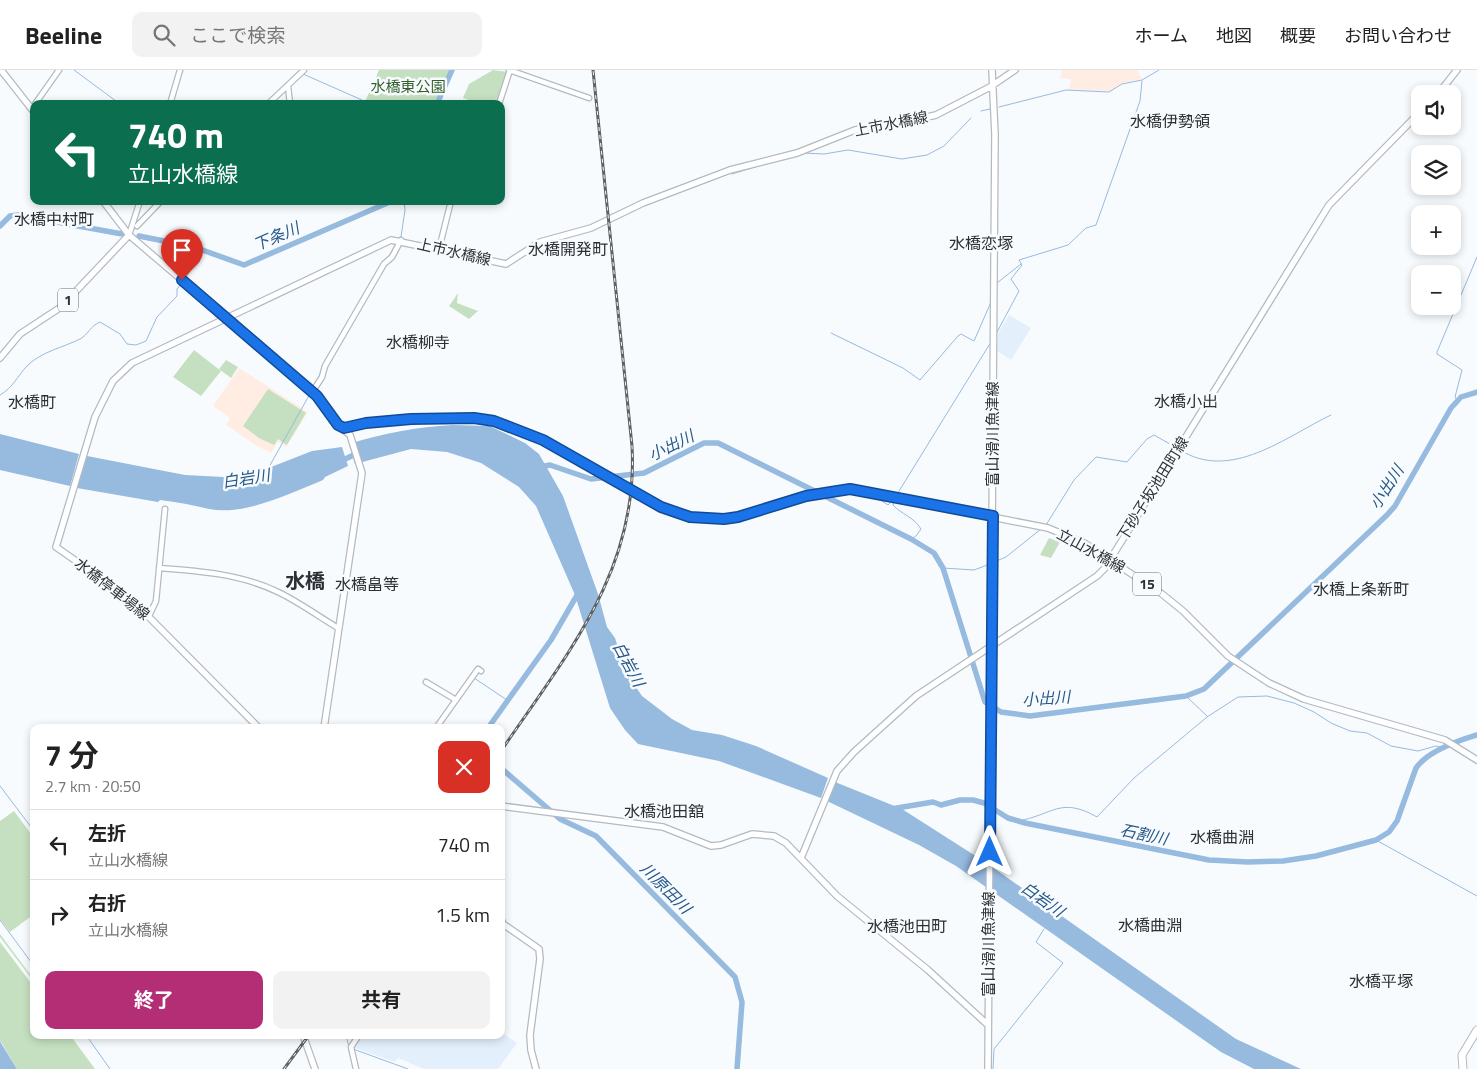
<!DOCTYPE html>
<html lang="ja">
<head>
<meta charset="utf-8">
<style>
  :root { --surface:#fff; --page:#f2f2f2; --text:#222; --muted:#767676; --line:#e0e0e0; --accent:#b32e75 }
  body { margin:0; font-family:"Titillium Web","Noto Sans JP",sans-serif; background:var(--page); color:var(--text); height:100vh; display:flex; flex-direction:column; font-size:19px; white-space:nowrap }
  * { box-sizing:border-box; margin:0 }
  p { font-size:16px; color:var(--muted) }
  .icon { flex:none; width:28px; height:28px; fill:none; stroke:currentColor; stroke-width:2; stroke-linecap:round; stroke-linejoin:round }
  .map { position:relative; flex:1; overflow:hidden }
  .sheet { position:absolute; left:30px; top:654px; width:475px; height:315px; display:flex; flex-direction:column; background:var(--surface); border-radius:10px; box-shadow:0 2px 8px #0003 }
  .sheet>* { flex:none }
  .guide { position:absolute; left:30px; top:30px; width:475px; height:105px; border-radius:10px; box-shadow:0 2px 8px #0003; background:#0b6e4f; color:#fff; overflow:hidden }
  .buttons { position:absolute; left:1411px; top:15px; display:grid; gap:10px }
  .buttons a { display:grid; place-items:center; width:50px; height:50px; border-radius:10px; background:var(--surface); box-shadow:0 2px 8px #0003; font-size:25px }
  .pin { position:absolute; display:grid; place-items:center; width:42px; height:42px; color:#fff; margin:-51px -21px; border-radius:50% 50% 50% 0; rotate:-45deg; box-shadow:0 0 5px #0007 }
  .pin .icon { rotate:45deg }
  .me { position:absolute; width:55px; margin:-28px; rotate:0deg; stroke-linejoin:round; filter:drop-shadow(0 0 4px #0008) }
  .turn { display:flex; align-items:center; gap:18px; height:105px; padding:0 15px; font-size:22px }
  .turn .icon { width:65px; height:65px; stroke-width:2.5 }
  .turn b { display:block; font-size:35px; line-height:42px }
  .round { display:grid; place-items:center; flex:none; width:52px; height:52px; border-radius:10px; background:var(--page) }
  .headline { display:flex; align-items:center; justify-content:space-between; height:85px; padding:0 15px }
  h1 { font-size:30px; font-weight:700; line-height:38px }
  .button { display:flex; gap:10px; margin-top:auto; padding:10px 15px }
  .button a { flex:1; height:58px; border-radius:10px; background:var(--accent); color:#fff; font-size:20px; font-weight:700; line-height:58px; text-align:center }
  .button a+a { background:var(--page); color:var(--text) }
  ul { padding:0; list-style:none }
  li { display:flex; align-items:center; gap:15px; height:70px; padding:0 15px; border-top:1px solid var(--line) }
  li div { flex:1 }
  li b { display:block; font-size:19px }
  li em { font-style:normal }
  header { display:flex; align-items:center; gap:30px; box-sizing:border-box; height:70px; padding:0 25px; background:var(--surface); border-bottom:1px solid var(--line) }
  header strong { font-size:24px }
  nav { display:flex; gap:28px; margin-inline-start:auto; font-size:18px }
  .search { width:350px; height:45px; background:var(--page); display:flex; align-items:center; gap:12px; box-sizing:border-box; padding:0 18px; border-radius:10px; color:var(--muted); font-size:19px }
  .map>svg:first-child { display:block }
  .built { fill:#e3f0fc }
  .education { fill:#ffede3 }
  .green { fill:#c5e0c0 }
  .water { fill:#97badf }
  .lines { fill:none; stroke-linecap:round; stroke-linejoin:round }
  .stream { stroke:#97badf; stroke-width:1 }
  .river { stroke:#97badf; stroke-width:5.5 }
  .minor-casing { stroke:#b3bac0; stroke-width:7 }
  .major-casing { stroke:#b3bac0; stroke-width:8 }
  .highway-casing { stroke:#b3bac0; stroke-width:9 }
  .minor { stroke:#fff; stroke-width:4.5 }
  .major { stroke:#fff; stroke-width:5.5 }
  .highway { stroke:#fff; stroke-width:7 }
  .rail-casing { stroke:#5e6163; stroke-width:3 }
  .rail { stroke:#f8fbfe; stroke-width:1; stroke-dasharray:4; stroke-linecap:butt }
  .major-bridge-casing { stroke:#b3bac0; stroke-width:8; stroke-linecap:butt }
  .major-bridge { stroke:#fff; stroke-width:5.5 }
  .route-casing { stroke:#114b97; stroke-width:12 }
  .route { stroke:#1a73e8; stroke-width:9 }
  .labels { text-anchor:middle; stroke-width:5; stroke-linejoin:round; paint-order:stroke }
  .shield { fill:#f8fbfe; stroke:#6b6e71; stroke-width:1 }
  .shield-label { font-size:14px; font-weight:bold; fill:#2f3234 }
  .park-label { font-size:15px; fill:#335f2b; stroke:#f8fbfe }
  .street-label { font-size:15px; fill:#2f3234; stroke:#f8fbfe }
  .neighbourhood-label { font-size:16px; fill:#2b3035; stroke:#f8fbfe }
  .water-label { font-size:16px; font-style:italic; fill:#275989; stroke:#f8fbfe }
  .district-label { font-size:20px; font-weight:bold; fill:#2b3035; stroke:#f8fbfe }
</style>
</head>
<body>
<header>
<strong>Beeline</strong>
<div class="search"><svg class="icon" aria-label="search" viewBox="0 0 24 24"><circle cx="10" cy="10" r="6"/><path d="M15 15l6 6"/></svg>ここで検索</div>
<nav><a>ホーム</a><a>地図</a><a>概要</a><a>お問い合わせ</a></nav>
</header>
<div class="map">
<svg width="1477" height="999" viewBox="0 0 1477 999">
  <rect width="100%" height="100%" fill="#f8fbfe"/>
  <path class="built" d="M1009,245L1031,258L1011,290L997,281L998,263Z
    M501,962L517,973L498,999H424L398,988L395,992L355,978L348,965H501Z"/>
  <path class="education" d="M1062,0H1137L1142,9L1122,13L1111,21L1069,19L1071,9L1060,8Z
    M239,298L308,342L286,377L278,372L271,383L257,376L226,355L230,348L213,336Z"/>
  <path class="green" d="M379,0H452L437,34H364Z
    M493,0L508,2L496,34H480L463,28L469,14Z
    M458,223L457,233L478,241L469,249L449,236Z
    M194,280L221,301L201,326L173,307Z
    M226,290L238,297L231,308L219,299Z
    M268,319L306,343L287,375L278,369L274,375L259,368L243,356Z
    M1049,468L1060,472L1051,488L1040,485Z
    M14,741L34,768V844L10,862L0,849V751Z
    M0,864L32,907L31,908L0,867Z
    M0,872L34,917V965H70L95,999H17L0,970Z"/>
  <path class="water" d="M453,355L490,356L525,373L539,384L563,426L598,524L607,557L615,568L627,604L642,626L672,649L692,660L722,665L756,676L828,708L821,728L719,691L638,674L625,660L610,638L575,525L536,436L519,417L481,393L447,382L411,379L355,394L349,374C384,363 416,357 453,355Z
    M0,364L79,384L70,416L0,400Z
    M342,377L348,396L325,407L323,410C291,423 245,446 209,439C193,435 177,432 160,430L158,432L77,418L87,386L185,405L243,408L312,381Z
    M835,712L902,739L985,792L1236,969L1301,999H1254L1221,982L956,796L919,775L827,731Z
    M0,970L1,973L17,999H0Z"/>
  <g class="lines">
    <path class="stream" d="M74,0L120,34
      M303,4L362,30
      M999,37L1066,20L1109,22L1122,14L1142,10L1159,0
      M981,41L990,39
      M803,83L824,84L848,80L902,89L927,85L944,76L971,48
      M732,104L768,93
      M401,167L405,140L404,131
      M185,209L202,180
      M997,213L1021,194
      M831,263L903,298L920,310L958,266L961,264L974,271L991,232
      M996,264L1019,221L1011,209L1022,195L1019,190L1068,175L1086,158L1096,155L1140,31L1142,11
      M0,325C14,317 17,306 28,295C43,281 62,278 80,269C88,265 90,256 100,252L120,264L127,274L136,275L146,271L157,247L177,226V219L183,212
      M1457,330L1455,327L1462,300L1437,284V282L1477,187
      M1180,380C1231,412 1285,367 1331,345
      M269,397L311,322
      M848,422L879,429L888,435L893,430
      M896,426L991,272
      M828,427L831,424
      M894,429L893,435C902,445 913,446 921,459L916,466L911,469
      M1046,455L1074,410L1096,387L1127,392L1147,369L1154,365L1177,378
      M994,492L1006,487L1041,459
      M943,498L974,500L990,494
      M474,608L507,630
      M1186,626L1207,646
      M0,716L34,761
      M1018,751C1053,745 1060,726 1097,747L1134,708L1207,647L1238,627L1267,626L1294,633L1314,642L1331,653L1350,661L1367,663L1391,676L1418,681L1436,676L1444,678
      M1376,770L1477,826
      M0,850L34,896
      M86,965L110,999
      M346,965L349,977
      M353,979L408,999
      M993,999L994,979L1063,893L1036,872L1044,859"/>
    <path class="river" d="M437,34L452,0
      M0,156L10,146L18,145L122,164
      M139,166L194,177L244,195L392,131
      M341,391L360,382
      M540,397L550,395L591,409L644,403L704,373H718L911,469L934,483L943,498L985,632L1001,642L1030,646L1186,626L1204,619L1387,445L1395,436L1451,338L1461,327L1477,322
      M488,658L551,570L580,520
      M501,698L560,749L596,766L735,907L742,932L737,999
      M891,739L933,732L941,735L960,730H973L984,733L1008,748L1025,753L1209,790L1248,792L1283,791L1316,786L1376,770L1389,762L1397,751L1416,698C1428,681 1457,671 1477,665"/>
    <defs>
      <path id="minor" d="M509,0L589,28
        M288,16L290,34
        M35,34L59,0
        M170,34L180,0
        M268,34L304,0
        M499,34L510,0
        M137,156L161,131
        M129,165L140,131
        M439,179L451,131
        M313,321L322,307L325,296L384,194L392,187L401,170
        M159,498C200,501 241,504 278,522C299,532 318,546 338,558
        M149,546L156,531L165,439
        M426,612L456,630
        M436,658L478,599L481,601
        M356,999L351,977L359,965"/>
      <path id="major" d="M1,0L34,42
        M1438,24L1457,0
        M103,131L129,165L317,325L338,355L350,365L362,403L324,658
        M0,288L20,264L61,237L129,165
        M344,358C389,349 460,341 504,354C547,367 587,395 626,417
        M635,422L661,437L680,445L724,449L807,426L850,419L1048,458L1086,474L1162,524L1183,541L1228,586L1269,613L1304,629L1445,670L1477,690
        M259,658L132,530L56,477L95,347L113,311L132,293L391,170L506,194L540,172L591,158L643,133L730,100L797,83L855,60L910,51L936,45L990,17L1015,0
        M501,736L663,757L711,776L721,775L752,764L774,766L786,773L837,826L928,900L988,955
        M801,788L837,701L854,682L916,626L1097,506L1105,498L1329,135L1420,42
        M501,849L503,854L539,879L540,889L530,965L531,980L536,999
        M303,965L315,999
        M988,999L995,65L992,0"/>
      <path id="highway" d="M1463,999L1462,985L1477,960"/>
    </defs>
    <use href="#minor" class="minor-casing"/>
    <use href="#major" class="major-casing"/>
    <use href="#highway" class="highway-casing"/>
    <use href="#minor" class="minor"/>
    <use href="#major" class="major"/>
    <use href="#highway" class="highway"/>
    <defs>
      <path id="rail" d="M501,681C567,584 639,500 632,376L593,0
        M284,999L309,965"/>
    </defs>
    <use href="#rail" class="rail-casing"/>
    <use href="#rail" class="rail"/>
    <defs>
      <path id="major-bridge" d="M626,417L635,422"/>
    </defs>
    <use href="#major-bridge" class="major-bridge-casing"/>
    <use href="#major-bridge" class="major-bridge"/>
  </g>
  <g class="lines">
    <defs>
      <path id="route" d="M182,210L317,326L338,355L344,358L366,353L411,349L474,348L494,351L543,370L661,437L690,447L724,449L738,447L806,426L850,419L993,446L990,782"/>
    </defs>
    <use href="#route" class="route-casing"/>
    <use href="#route" class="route"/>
  </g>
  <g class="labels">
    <g class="shield">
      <rect x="58" y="218.5" width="20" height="23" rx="4"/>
      <rect x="1133" y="502.5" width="28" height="23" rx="4"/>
    </g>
    <g class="shield-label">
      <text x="68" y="235">1</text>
      <text x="1147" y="519">15</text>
    </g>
    <g class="park-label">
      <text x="408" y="22">水橋東公園</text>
    </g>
    <g class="street-label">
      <text transform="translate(891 54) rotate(-11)" y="5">上市水橋線</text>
      <text transform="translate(454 182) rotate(13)" y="5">上市水橋線</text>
      <text transform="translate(993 364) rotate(-90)" y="5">富山滑川魚津線</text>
      <text transform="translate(1153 419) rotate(-58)" y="5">下砂子坂池田町線</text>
      <text transform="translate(1091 481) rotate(29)" y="5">立山水橋線</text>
      <text transform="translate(112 519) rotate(38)" y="5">水橋停車場線</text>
      <text transform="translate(989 874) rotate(-90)" y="5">富山滑川魚津線</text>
    </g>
    <g class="neighbourhood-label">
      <text x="1170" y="57">水橋伊勢領</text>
      <text x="54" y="155">水橋中村町</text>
      <text x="981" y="179">水橋恋塚</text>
      <text x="568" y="185">水橋開発町</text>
      <text x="418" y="278">水橋柳寺</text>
      <text x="1186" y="337">水橋小出</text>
      <text x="32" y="338">水橋町</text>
      <text x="367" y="520">水橋畠等</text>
      <text x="1361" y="525">水橋上条新町</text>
      <text x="664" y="747">水橋池田舘</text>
      <text x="1222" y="773">水橋曲淵</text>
      <text x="1150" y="861">水橋曲淵</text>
      <text x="907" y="862">水橋池田町</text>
      <text x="1381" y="917">水橋平塚</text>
    </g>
    <g class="water-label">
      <text transform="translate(276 166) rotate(-23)" y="6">下条川</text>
      <text transform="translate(671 375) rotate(-26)" y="6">小出川</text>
      <text transform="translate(246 408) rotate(-9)" y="6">白岩川</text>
      <text transform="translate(1386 417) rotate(-57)" y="6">小出川</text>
      <text transform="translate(629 594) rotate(62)" y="6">白岩川</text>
      <text transform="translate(1046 628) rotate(-4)" y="6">小出川</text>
      <text transform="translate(1144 764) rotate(12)" y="6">石割川</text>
      <text transform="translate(666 818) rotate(45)" y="6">川原田川</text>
      <text transform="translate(1043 829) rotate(35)" y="6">白岩川</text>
    </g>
    <g class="district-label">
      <text x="305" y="518">水橋</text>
    </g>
  </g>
</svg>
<div class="buttons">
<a><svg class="icon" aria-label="sound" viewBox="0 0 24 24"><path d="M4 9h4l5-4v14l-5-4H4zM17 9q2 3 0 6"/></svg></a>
<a><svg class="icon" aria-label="layers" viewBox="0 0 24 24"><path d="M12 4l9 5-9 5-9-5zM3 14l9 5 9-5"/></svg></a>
<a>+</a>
<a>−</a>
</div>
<div class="pin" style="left:182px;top:210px;background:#d93025"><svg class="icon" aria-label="arrive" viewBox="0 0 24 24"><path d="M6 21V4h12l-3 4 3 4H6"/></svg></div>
<svg class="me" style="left:990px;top:782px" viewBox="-20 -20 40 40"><path d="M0-17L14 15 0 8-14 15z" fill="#1a73e8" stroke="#fff" stroke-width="4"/></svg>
<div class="guide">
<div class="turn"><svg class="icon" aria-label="left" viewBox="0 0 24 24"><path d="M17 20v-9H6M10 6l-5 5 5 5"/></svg><div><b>740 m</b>立山水橋線</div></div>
</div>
<section class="sheet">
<div class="headline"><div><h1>7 分</h1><p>2.7 km · 20:50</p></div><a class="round" style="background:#d93025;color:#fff"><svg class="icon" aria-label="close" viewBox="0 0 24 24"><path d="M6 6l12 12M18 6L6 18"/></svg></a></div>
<ul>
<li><svg class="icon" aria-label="left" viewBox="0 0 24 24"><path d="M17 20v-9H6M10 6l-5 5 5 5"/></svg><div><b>左折</b><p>立山水橋線</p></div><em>740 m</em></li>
<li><svg class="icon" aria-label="right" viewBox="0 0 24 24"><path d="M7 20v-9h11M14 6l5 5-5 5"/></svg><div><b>右折</b><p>立山水橋線</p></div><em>1.5 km</em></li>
</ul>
<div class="button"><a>終了</a><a>共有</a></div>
</section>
</div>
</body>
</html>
